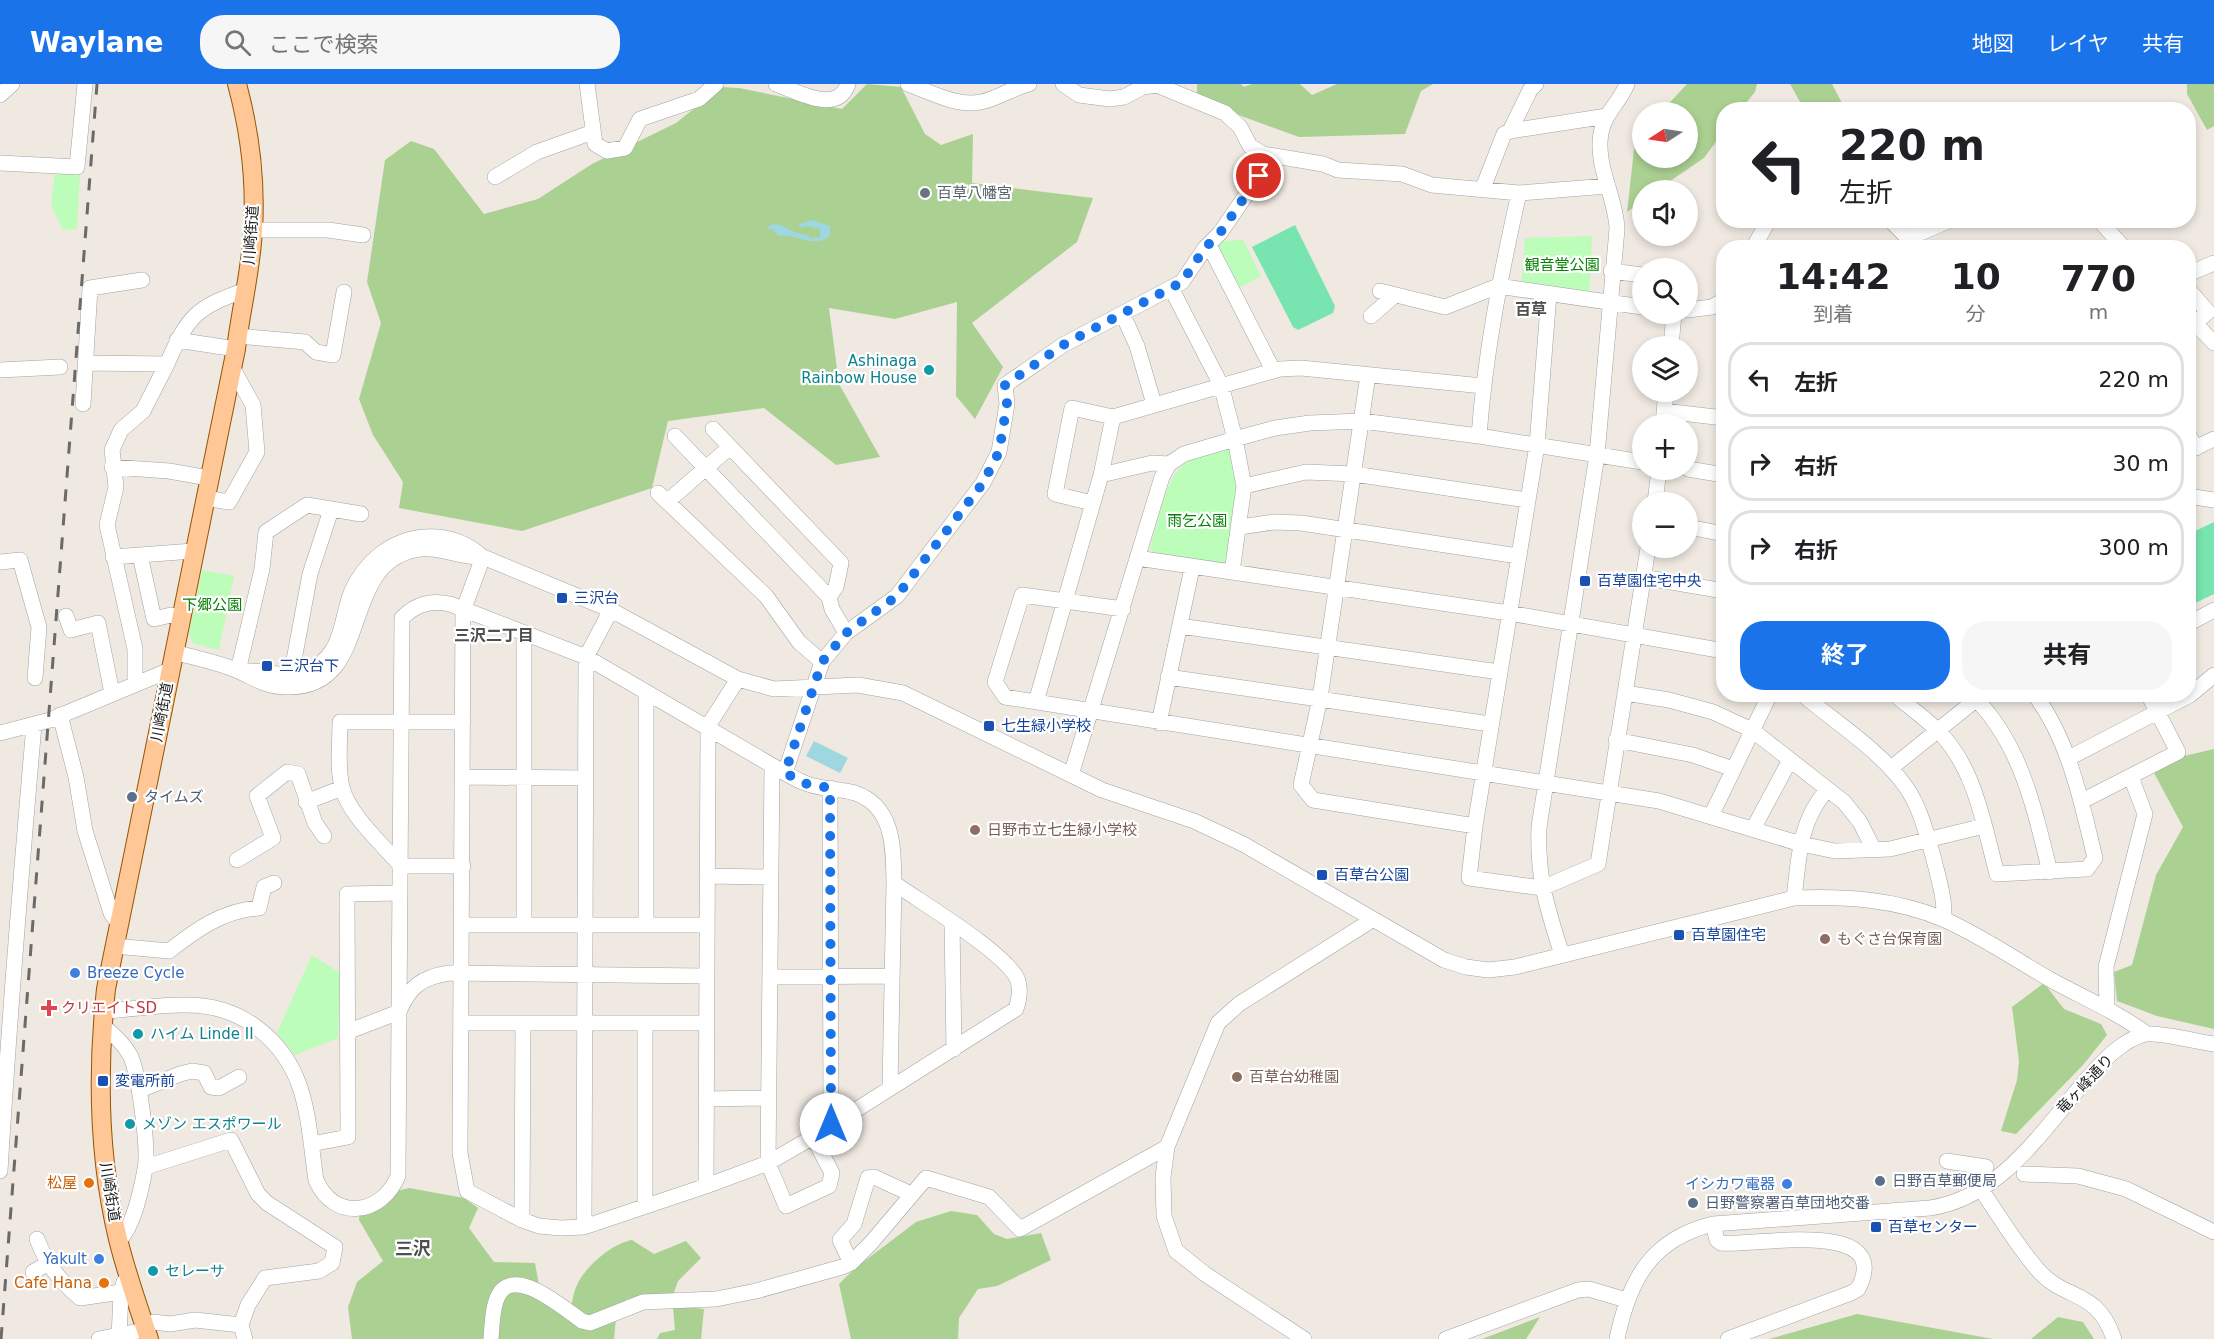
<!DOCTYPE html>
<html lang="ja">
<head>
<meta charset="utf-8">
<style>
  :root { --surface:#fff; --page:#f6f6f6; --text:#202124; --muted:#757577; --line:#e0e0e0; --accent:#1a73e8 }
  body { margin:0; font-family:"DejaVu Sans","Noto Sans JP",sans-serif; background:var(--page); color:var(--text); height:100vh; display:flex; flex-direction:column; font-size:22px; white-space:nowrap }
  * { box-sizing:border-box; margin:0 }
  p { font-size:20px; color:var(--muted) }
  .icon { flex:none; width:33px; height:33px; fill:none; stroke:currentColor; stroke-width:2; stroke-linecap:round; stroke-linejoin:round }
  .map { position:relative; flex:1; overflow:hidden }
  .drawer { position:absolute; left:1716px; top:156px; width:480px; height:462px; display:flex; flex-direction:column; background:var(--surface); border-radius:24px; box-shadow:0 3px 9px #0003 }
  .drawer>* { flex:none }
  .banner { position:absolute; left:1716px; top:18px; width:480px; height:126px; border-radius:24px; box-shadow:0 3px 9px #0003; background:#fff; color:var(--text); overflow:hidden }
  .needle { width:39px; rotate:258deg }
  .controls { position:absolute; left:1632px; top:18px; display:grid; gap:12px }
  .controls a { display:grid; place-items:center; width:66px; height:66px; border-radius:50%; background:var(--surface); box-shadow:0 3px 9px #0003; font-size:30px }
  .pin { position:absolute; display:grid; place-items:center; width:51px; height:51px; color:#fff; margin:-26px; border:3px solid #fff; border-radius:50%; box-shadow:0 2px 6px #0007 }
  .me { position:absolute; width:66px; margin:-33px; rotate:0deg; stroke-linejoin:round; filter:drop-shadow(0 0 4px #0008) }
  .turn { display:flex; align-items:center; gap:21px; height:126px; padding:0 24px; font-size:27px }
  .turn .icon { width:78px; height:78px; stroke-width:2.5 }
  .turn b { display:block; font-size:42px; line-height:51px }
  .eta { display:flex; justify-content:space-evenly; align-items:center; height:102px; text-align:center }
  .eta b { font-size:36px; font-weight:700; line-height:42px }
  .button { display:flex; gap:12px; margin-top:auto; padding:12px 24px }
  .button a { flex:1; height:69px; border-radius:24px; background:var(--accent); color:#fff; font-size:24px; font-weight:700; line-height:69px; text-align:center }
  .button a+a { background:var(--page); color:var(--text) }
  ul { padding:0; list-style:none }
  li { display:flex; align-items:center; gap:18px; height:75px; margin:0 12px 9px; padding:0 12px; border:3px solid var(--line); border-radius:24px }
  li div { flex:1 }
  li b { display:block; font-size:22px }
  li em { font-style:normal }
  header { display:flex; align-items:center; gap:36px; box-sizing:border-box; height:84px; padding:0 30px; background:var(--accent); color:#fff }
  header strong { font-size:28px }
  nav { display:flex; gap:33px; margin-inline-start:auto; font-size:21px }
  .search { width:420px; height:54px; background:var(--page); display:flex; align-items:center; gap:15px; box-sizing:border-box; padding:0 21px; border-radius:24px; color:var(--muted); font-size:22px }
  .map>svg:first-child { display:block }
  .forest { fill:#abd192 }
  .park { fill:#bbfdb9 }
  .pitch { fill:#78e4b0 }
  .water { fill:#9ed7e0 }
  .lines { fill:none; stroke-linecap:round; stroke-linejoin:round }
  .minor-casing { stroke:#a3a3a3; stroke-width:16 }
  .major-casing { stroke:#945500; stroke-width:20 }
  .minor { stroke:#fff; stroke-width:15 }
  .major { stroke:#ffc795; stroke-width:18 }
  .rail { stroke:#6a6a6a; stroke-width:3; stroke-dasharray:12 12; stroke-linecap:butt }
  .route { stroke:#1a73e8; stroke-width:10; stroke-dasharray:0 18 }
  .worship-dot { fill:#6b7280; stroke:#fff; stroke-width:2 }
  .culture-dot { fill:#0f9aa8; stroke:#fff; stroke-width:2 }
  .transit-dot { fill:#1a4fb4; stroke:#fff; stroke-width:2 }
  .service-dot { fill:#5c6f8a; stroke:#fff; stroke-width:2 }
  .education-dot { fill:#8d6e63; stroke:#fff; stroke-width:2 }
  .shop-dot { fill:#3f7fe0; stroke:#fff; stroke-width:2 }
  .health-dot { fill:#e0444e; stroke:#fff; stroke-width:2 }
  .food-dot { fill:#e8710a; stroke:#fff; stroke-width:2 }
  .labels { text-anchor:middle; stroke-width:4.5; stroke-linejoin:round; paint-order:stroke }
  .worship-label { font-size:15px; fill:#5b616d; stroke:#fff; text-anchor:start }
  .street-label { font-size:15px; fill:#1c1c1c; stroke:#fff }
  .park-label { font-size:15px; fill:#058103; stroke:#fff }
  .culture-label { font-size:15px; fill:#0d838f; stroke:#fff; text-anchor:start }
  .transit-label { font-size:15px; fill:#164399; stroke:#fff; text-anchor:start }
  .service-label { font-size:15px; fill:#4e5e75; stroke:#fff; text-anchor:start }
  .education-label { font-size:15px; fill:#785e54; stroke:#fff; text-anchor:start }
  .shop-label { font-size:15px; fill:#366cbe; stroke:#fff; text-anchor:end }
  .health-label { font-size:15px; fill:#be3a42; stroke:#fff; text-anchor:start }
  .food-label { font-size:15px; fill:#c56008; stroke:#fff; text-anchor:end }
  .neighbourhood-label { font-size:16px; font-weight:bold; fill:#4f4f4f; stroke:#fff }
  .quarter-label { font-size:18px; font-weight:bold; fill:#4f4f4f; stroke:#fff }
</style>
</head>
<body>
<header>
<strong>Waylane</strong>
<div class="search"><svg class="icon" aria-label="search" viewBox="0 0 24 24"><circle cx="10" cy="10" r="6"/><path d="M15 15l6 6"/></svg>ここで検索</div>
<nav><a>地図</a><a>レイヤ</a><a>共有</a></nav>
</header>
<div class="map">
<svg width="2214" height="1255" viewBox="0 0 2214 1255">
  <rect width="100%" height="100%" fill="#efe9e1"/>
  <path class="forest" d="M867,0L901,3L925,50L941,61L973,50L972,99L1093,114L1077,158L972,239L1003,283L975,335L956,312L957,218L895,235L829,224L839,300L880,373L836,381L764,324L668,337L652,404L522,447L399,424L403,398L373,351L359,315L381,239L367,198L385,76L411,57L434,65L484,130L538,115L592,80L676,39L721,3L739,4L842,25Z
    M1197,0H1241L1244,3L1252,0H1300L1312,11L1337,0H1433L1421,7L1405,50L1299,53L1214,22L1197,9Z
    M1687,0H1757L1755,8L1741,25L1724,26L1723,48L1704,74L1657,106H1642V117L1627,128L1635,57L1642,49V74H1688V28H1661Z
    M1790,0H1832L1845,25H1804Z
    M2187,0H2214V42L2207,46L2187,10Z
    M2214,665V945L2157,932L2117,917L2114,888L2132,881L2156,791L2183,743L2153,687L2184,672Z
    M2044,899L2064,925L2101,940L2107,951L2083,981L2016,1050L2001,1047L2017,996L2019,977L2012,923Z
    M409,1104L464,1114L478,1124L469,1144L494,1178L535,1179L542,1218L568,1235C572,1224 572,1210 578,1199C587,1181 613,1159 632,1156L654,1170L686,1157L701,1174L678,1197L674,1208L695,1224L704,1225L701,1255H657L660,1249L675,1246L673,1223L663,1212L627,1215L617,1223L614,1255H352L348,1223L357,1198L383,1177L359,1136L360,1116Z
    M951,1127L977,1131L994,1150L1007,1155L1041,1149L1051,1176L997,1202L978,1205L959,1234L958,1255H851L839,1200L854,1185L916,1138Z
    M1857,1230L1993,1255H1769Z
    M1540,1233L1526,1255H1482Z
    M2058,1233L2083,1238L2094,1255H2031Z"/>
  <path class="park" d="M55,88L80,89L77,145L63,146L51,121Z
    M1592,152L1589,213L1521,204L1525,154Z
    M1243,156L1261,192L1236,205L1216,162L1220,157Z
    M1229,364C1249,385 1233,449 1230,476L1223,480L1153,469L1150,464C1158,439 1165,389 1189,377C1200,370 1216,368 1229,364Z
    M202,486L234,492L219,566L193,559L189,549Z
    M312,871L340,889L338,954L295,971L277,949Z"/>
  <path class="pitch" d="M1295,141L1335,222L1333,229L1298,246L1293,243L1252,163Z
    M2214,438V510L2189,522V450Z"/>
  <path class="water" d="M812,136L830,142V152C812,165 798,150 779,152L772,145H766L770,141C783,138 786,146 797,149C804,151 806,149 811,154L820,153V145L808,142L799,144L800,140Z
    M814,657L848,674L840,689L806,672Z"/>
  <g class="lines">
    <defs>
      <path id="minor" d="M587,0L595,60L607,67L625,64L640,35L699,15L716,0
        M776,0C798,8 837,31 848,0
        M908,0C930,8 957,23 981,18C997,15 1012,4 1029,0
        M1063,0L1079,11L1110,15L1124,13L1143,3L1157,1L1225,29L1240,43L1250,62L1263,70L1323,80L1338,86L1402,90L1432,101L1519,109L1608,102
        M0,11L12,0
        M1510,47L1530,6L1536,0
        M0,79L77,83L85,0
        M495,93L537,68L593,48
        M1483,104L1504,50L1510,47L1607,32
        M1890,136L1905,151L1913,152L1951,136
        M2099,136L2124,164
        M253,146H328L363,151
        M1209,161L1273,286
        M1753,164L1769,136
        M1611,187L1642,191
        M2188,190L2214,179
        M1171,204L1221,301L1235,355L1244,402L1232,488
        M2188,205L2208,228L2195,239
        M1380,207L1445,223L1498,202L1642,223
        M1688,226L1712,223L1724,216
        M1123,231L1137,262L1154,320
        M1371,232L1395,211
        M2189,233L2214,259
        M238,252L305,258L316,268L333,271L344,208
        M177,256L236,265
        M1671,262L1674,230
        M86,279L167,280C188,232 196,223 246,206
        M0,286L60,283
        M1368,291L1320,614L1301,701L1313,716L1475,742L1469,794L1542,804L1598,780L1648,464
        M83,320L90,204L142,196
        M1664,327L1724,334
        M1663,340L1666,308
        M713,345L841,479L836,503L829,513
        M2188,350L2196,364
        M675,352L829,513L832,525L846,549
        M1479,352C1485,269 1501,189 1519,109
        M2188,367L2214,355
        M112,383L169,387L209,394
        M1688,385L1724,391
        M1101,391L1152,379L1169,380
        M1244,402L1306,388L1354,390L1527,416
        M658,409L766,512L799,558L822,578
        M2188,412L2214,416
        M205,414L229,418L257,368L253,321L232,283
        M668,417L730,363
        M1655,418L1659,386
        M1092,419L1055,410L1072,324L1113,333L1280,285L1301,284L1483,302
        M1240,443L1274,438L1301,439L1518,472
        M1688,443L1724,450
        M140,471L154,535L171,531L181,534
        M113,473L193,467
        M483,473L463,527L460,1069L467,1107L522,1136L539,1142L561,1144L584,1143L706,1102L768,1079L813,1053L1016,925C1019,916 1021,907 1018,897C1010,871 919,817 894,799C893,765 895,723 855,709C839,704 821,706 805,699C798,697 791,692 785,689L822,578L846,549L897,512L983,399L999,368L1007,320L1005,301L1063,261L1182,198L1205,164L1220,149L1272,73
        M1137,474L1509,529L1724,567
        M0,478L20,476L39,543L35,594
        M1642,493L1724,507
        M1123,525L1022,511L995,598L1005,613L1659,717L1801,760L1835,767L1890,765L1984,742
        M66,532L71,546L98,539L112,609
        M2188,540L2214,526
        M1180,542L1499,588
        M174,568C195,574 216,578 236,586C255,594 264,603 288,603C375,604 337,482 415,466C439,461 459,474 483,473
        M238,587C266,584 291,600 317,582C343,565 341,535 351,509C364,478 391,456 424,453C446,451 466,458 483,473L611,526L738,595L774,605L858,601L903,609L1102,706L1194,737L1243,760L1444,876L1466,883L1488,886L1515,883L1794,814C1845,812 1895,815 1943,835C1980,851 2016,876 2051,896C2084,914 2117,928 2147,950
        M238,587L262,485L266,448L307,421L361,430
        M291,592L310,490L331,426
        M1168,593L1490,640
        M135,600V565L107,441L116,403L112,366L121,346L143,327L167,280
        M1625,609L1669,616L1713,628L1752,646L1844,718L1860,738L1874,766
        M1802,610C1836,639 1880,666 1906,703C1920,723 1926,748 1933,772C1938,793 1945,813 1944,835
        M1894,610C1908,622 1924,633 1937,646C1975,682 1984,742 1997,790L2087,785L2095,774C2082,720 2069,655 2034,610
        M1971,610C2021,658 2034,724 2050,788
        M1036,618L1101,391L1113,333
        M60,631L76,693L85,747L111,829L119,840
        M1159,639L1192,484
        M0,649L50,636L170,586
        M1616,656L1693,671L1733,685
        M2069,674L2190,611L2214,591
        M772,682L768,1079L786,1122L829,1102L832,1089L813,1053
        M1891,684L1983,610
        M1071,691L1162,393L1169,380L1184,370L1235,355L1275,344L1310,339L1362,337L1479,352L1642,378
        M463,693L586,694
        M830,704L831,1040
        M2082,717L2178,668L2148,610
        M306,718L342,704
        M1711,732L1770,610
        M1475,742L1537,361L1549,210
        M1753,745L1790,676
        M237,776L273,754L257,712L287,688L298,690L315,739L324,752
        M463,782H401C383,761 348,730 342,703C337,683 340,659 340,638H463
        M707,792L771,793
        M1794,814C1799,774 1799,737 1827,706
        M952,839L954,965
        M463,841H707
        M524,841V549
        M646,841V608
        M115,862L169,867C196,846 223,826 259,824L264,803L274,799
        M1562,871C1547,823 1537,795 1539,743L1597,371L1617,145C1616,113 1595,82 1601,49C1604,30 1620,18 1627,0
        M770,893L892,892
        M2107,925L2106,883L2145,730L2131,693
        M103,927C131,926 159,920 186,921C211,921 236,928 256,943C309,982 307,1036 316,1096C334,1138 382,1131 398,1092L399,928C409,903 422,893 449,889L706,892
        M461,939H706
        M102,941C112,949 124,960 130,971C139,989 149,1066 145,1085C141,1107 134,1141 119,1157
        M347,948L399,928L402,534C416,520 430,516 450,520L586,573L785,689
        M890,1003L894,799
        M140,1006L180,990L192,987L204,989L211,1003L219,1004L239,993
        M706,1015L768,1014
        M311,1060L348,1053L347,810L399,809
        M1947,1077L1986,1083
        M0,1087C9,938 21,790 34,641
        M2024,1090L2078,1092L2126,1105L2214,1148
        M706,1102L708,642L738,595
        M1982,1107C2000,1133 2017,1162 2038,1186C2066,1218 2097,1204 2114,1255
        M645,1122V939
        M522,1136L523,939
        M1713,1140L1717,1156L1721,1159C1749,1163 1896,1132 1858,1205L1851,1209L1728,1255
        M584,1143L586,573L611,526
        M37,1155C47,1181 59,1196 80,1214L121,1208L124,1198L130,1196
        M851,1179L840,1156L854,1140L868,1094L874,1093L911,1110
        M33,1188L47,1180
        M241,1241L245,1255
        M99,1255L139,1247L154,1238L170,1240L195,1236L241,1241L248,1221L265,1194L319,1187L332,1179L335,1163L267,1119L258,1110L231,1056L146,1083
        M119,1255L121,1208
        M491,1255C492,1243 492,1229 496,1217C509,1176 563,1224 582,1237L590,1239L643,1218L716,1215L756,1207L842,1183L851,1179L871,1159L926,1094L989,1113L1020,1145L1167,1063
        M1304,1255L1205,1190L1176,1167L1164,1132L1163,1093L1167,1063L1218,939L1239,920L1372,836
        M1446,1255L1578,1206L1589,1205L1626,1216
        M1617,1255C1629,1196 1651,1155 1713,1140L1930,1124C2002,1113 2043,1045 2088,994C2103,977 2123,955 2146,950C2158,948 2199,958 2214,960"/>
      <path id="major" d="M149,1255C138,1222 126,1188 118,1155C98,1072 97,989 106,905L236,265C241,225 251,186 253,146C256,96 250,48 237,0"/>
    </defs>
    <use href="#minor" class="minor-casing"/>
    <use href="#major" class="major-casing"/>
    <use href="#minor" class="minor"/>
    <use href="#major" class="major"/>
    <path class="rail" d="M1,1255L97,0"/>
  </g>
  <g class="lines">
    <path class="route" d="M831,1040L830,704L807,700L785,689L822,578L846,549L897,512L983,399L999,368L1007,320L1005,301L1063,261L1182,198L1205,164L1220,149L1259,92"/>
  </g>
  <circle class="worship-dot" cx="925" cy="109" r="6"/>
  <g class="culture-dot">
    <circle cx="929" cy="286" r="6"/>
    <circle cx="138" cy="950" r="6"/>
    <circle cx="130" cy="1040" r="6"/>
    <circle cx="153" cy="1187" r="6"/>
  </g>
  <g class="transit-dot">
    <rect x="1579" y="491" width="12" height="12" rx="3"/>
    <rect x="556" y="508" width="12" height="12" rx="3"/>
    <rect x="261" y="576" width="12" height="12" rx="3"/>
    <rect x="983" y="636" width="12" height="12" rx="3"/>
    <rect x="1316" y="785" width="12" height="12" rx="3"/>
    <rect x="1673" y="845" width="12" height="12" rx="3"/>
    <rect x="97" y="991" width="12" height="12" rx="3"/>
    <rect x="1870" y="1137" width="12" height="12" rx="3"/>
  </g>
  <g class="service-dot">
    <circle cx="132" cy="713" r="6"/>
    <circle cx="1880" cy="1097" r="6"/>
    <circle cx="1693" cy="1119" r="6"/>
  </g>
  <g class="education-dot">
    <circle cx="975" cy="746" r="6"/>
    <circle cx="1825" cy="855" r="6"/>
    <circle cx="1237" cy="993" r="6"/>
  </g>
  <g class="shop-dot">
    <circle cx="75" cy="889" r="6"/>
    <circle cx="1787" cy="1100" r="6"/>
    <circle cx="99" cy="1175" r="6"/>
  </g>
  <path class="health-dot" d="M46 915h6v6h6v6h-6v6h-6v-6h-6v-6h6z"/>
  <g class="food-dot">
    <circle cx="89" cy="1099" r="6"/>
    <circle cx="104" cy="1199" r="6"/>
  </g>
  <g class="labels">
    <g class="worship-label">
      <text x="937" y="114">百草八幡宮</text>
    </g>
    <g class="street-label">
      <text transform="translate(251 151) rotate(-86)" y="5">川崎街道</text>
      <text transform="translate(162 628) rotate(-79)" y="5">川崎街道</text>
      <text transform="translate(2085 1000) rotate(-47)" y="5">竜ヶ峰通り</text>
      <text transform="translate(110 1108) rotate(81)" y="5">川崎街道</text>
    </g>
    <g class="park-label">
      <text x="1562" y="186">観音堂公園</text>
      <text x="1197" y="442">雨乞公園</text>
      <text x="212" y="526">下郷公園</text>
    </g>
    <g class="culture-label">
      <text x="917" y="282" text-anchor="end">Ashinaga<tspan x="917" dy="17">Rainbow House</tspan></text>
      <text x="150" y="955">ハイム Linde II</text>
      <text x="142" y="1045">メゾン エスポワール</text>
      <text x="165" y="1192">セレーサ</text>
    </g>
    <g class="transit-label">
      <text x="1597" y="502">百草園住宅中央</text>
      <text x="574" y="519">三沢台</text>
      <text x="279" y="587">三沢台下</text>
      <text x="1001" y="647">七生緑小学校</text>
      <text x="1334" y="796">百草台公園</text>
      <text x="1691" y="856">百草園住宅</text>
      <text x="115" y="1002">変電所前</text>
      <text x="1888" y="1148">百草センター</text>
    </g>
    <g class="service-label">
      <text x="144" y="718">タイムズ</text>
      <text x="1892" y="1102">日野百草郵便局</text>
      <text x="1705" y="1124">日野警察署百草団地交番</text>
    </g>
    <g class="education-label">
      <text x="987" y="751">日野市立七生緑小学校</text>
      <text x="1837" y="860">もぐさ台保育園</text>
      <text x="1249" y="998">百草台幼稚園</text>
    </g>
    <g class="shop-label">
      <text x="87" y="894" text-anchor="start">Breeze Cycle</text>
      <text x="1775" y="1105">イシカワ電器</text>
      <text x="87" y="1180">Yakult</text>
    </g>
    <g class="health-label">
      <text x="61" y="929">クリエイトSD</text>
    </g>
    <g class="food-label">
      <text x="77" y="1104">松屋</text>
      <text x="92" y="1204">Cafe Hana</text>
    </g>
    <g class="neighbourhood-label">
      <text x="1531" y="231">百草</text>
      <text x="494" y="557">三沢二丁目</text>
    </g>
    <g class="quarter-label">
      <text x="413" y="1171">三沢</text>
    </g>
  </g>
</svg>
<div class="controls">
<a><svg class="needle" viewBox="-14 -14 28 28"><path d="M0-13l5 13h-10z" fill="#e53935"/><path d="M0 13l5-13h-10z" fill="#757577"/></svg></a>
<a><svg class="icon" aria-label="sound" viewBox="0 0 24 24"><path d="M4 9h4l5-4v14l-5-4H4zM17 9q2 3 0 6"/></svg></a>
<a><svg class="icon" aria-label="search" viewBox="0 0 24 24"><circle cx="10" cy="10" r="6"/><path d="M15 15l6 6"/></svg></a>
<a><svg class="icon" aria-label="layers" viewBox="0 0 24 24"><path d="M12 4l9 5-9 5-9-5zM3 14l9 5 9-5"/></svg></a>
<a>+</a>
<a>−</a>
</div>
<div class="pin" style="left:1259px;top:92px;background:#d93025"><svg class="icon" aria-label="arrive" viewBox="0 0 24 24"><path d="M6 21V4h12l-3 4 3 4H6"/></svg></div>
<svg class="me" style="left:831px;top:1040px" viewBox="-20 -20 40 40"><circle r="19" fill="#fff"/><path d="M0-13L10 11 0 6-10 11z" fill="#1a73e8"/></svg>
<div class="banner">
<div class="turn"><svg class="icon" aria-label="left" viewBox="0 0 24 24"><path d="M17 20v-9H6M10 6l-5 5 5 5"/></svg><div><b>220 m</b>左折</div></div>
</div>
<section class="drawer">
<div class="eta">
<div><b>14:42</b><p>到着</p></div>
<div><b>10</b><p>分</p></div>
<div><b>770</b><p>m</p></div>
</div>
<ul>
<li><svg class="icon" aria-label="left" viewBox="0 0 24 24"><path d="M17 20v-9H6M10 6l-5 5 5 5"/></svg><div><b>左折</b></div><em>220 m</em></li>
<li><svg class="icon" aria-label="right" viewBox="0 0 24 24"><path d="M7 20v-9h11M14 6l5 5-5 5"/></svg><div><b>右折</b></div><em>30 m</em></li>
<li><svg class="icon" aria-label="right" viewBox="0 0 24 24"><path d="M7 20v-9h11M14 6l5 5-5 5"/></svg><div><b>右折</b></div><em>300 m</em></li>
</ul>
<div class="button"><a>終了</a><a>共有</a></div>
</section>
</div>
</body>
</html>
